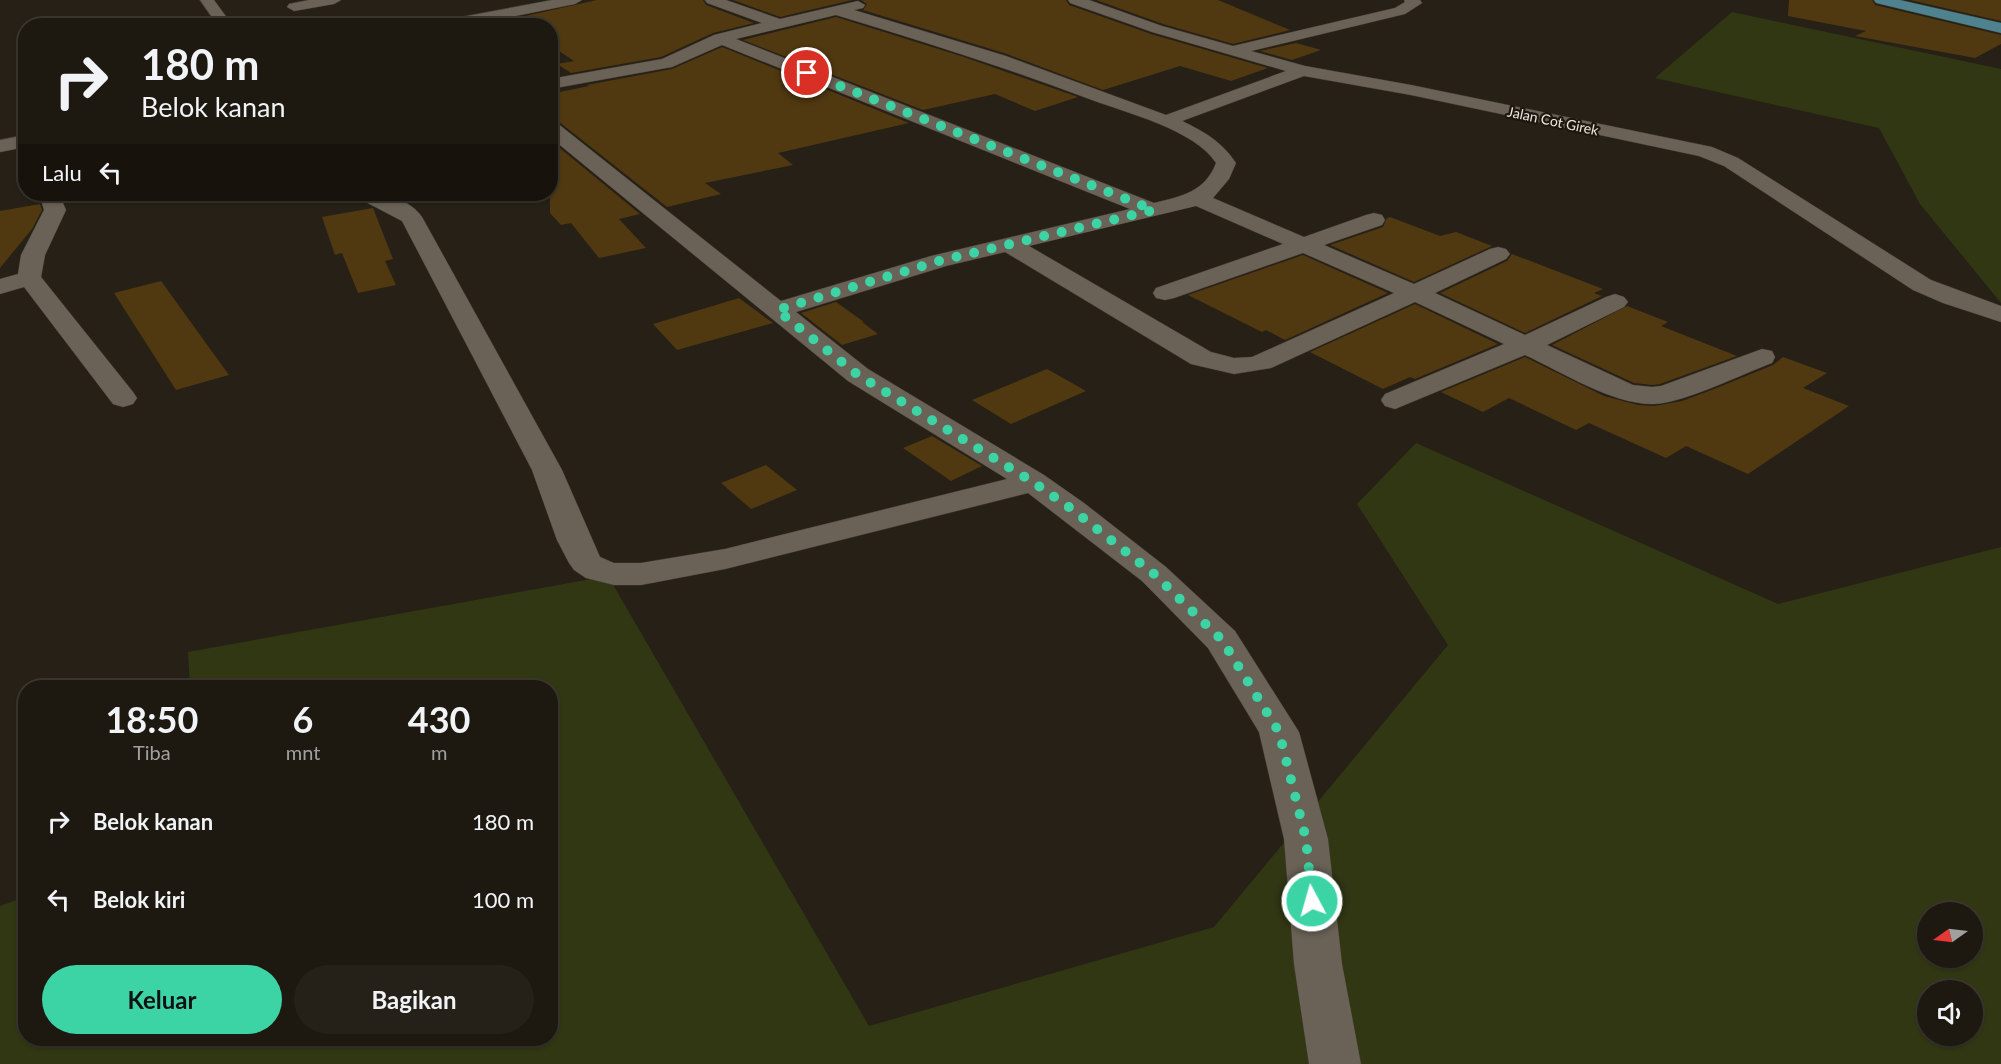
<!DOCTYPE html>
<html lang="id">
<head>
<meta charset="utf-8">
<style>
  :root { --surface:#1d1810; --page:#252119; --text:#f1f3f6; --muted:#a0a09f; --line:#3b3730; --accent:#3cd4a4 }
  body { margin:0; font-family:Lato,sans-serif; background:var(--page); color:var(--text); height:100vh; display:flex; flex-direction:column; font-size:22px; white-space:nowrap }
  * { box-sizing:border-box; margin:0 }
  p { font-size:20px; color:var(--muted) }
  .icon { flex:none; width:33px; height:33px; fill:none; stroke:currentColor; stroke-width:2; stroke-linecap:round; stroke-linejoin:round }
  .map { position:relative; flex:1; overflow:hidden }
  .panel { position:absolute; left:18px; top:680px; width:540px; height:366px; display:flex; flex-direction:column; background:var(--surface); border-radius:24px; box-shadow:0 2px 4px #0004,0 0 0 2px var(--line) }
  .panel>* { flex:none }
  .guide { position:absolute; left:18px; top:18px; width:540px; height:183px; border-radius:24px; box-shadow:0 2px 4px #0004,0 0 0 2px var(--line); background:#1d1810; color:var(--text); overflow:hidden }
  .needle { width:39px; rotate:256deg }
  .controls { position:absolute; left:1917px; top:902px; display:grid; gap:12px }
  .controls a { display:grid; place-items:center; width:66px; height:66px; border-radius:50%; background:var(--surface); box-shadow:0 2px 4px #0004,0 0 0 2px var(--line); font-size:30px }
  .pin { position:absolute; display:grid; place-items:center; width:51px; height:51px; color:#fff; margin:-26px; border:3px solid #fff; border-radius:50%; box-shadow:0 2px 6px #0007 }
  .me { position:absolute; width:66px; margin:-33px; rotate:354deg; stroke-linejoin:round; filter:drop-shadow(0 0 4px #0008) }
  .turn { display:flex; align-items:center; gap:21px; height:126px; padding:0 24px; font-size:27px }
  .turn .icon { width:78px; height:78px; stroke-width:2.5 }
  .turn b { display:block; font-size:42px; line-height:51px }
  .then { display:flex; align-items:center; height:57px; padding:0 24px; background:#0003; gap:12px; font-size:22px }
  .eta { display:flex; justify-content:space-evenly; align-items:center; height:102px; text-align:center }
  .eta b { font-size:36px; font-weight:700; line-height:42px }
  .action { display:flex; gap:12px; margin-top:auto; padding:12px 24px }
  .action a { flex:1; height:69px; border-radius:36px; background:var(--accent); color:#111; font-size:24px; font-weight:700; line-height:69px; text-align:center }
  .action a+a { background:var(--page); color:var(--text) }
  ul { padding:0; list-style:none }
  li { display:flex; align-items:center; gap:18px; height:78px; padding:0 24px }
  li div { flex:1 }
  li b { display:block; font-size:22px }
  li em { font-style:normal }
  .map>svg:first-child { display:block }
  .green { fill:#313713; fill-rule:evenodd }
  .building { fill:#503911 }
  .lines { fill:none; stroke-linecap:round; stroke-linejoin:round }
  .minor-casing { stroke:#403b34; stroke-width:1 }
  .major-casing { stroke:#403b34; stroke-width:1 }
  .minor { fill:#6a6256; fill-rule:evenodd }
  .major { fill:#4e828e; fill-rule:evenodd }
  .route { stroke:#3cd4a4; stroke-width:10; stroke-dasharray:0 18 }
  .labels { text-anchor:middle; stroke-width:4.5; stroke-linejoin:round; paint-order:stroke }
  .far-street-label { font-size:14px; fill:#ebe7e0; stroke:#1d170d }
</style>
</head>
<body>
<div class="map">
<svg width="2001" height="1064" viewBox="0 0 2001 1064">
  <rect width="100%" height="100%" fill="#272016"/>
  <path class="green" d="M1732,12L2001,69V303L1920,204L1879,128L1655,78Z
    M1416,443L1778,604L2001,547V1064H0V906L25,897L26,1038H550V687H190L188,652L608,576L869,1026L1214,927L1448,645L1357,504ZM1928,912H1972V957H1928ZM1928,990H1972V1035H1928Z"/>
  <path class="building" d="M597,0H703L706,5L754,23L713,33L661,57L571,73L557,64L574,61L550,45V26H521L512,19Z
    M733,0H852L780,17Z
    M861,0H1066L1069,5L1151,34L1268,68L1231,81L1180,66L1103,90L1007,54L863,10L867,4Z
    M1096,0H1218L1290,30L1233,44L1163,24Z
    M1789,0H1872L1875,5L2001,35V44L1975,58L1855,36L1866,31L1788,16Z
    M1910,0H2001V21Z
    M836,17L964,57L1078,97L1035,111L995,94L923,110L743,40Z
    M1296,43L1321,50L1292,60L1260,51Z
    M722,47L909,123L778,153L793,165L705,183L721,194L667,207L558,121L550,119V94L589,86L587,85L672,69Z
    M550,140L640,214L619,219L646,248L599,258L571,223L561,225L550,213Z
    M40,204L42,210L32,229L0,268V211Z
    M373,208L393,259L385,261L396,285L358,293L342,253L335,255L322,217Z
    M1390,217L1440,236L1456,232L1492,246L1414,282L1330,245L1383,227L1387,218Z
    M1512,254L1603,289L1594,293L1602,296L1525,333L1440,293L1507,261Z
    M1303,255L1388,293L1285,340L1266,330L1262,332L1188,295Z
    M161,281L229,375L176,390L114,293Z
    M739,298L773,323L677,350L653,324Z
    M836,302L864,322H862L878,334L842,345L801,313Z
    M1415,304L1498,344L1415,379L1410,377L1383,389L1310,352Z
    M1627,306L1668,322L1661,326L1737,356L1660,384L1652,385L1634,383L1552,345Z
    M1525,357L1604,396L1638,405L1654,406L1682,401L1714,389L1773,365L1783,357L1827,373L1803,388L1849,406L1748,474L1686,446L1666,458L1589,423L1576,430L1509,398L1483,412L1441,392Z
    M1047,369L1086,391L1011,424L972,400Z
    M932,436L982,466L951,481L903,448Z
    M766,465L797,490L751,509L721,483Z"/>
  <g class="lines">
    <defs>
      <path id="minor" d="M200,0H214L233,26H218Z
        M309,0H341L334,4L294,11L287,7L289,4Z
        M552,0H582L575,4L466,26H433L440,21Z
        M705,0H726L780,19L858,1L865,5L863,8L854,10L1006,56L1166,115L1286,71L1152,32L1070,3L1068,0H1089L1162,26L1233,46L1395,8L1405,2L1404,0H1420L1422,3L1405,14L1251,51L1305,66L1411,85L1712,147L1738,158L1931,280L2001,306V322L1943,303L1913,290L1724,166L1699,156L1411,95L1304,76L1182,121C1205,132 1222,142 1236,163L1229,179L1213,198L1304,237L1366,215L1374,213L1382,215L1385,220L1382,225L1324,245L1414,284L1490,249L1498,247L1506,249L1510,254L1506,259L1435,293L1525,335L1606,297L1615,294L1624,297L1628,302L1624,307L1547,345L1633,385L1652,387L1661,386L1762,349L1772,351L1775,357L1772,363C1742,374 1684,403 1654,404C1613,405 1562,372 1525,355L1395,409L1385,406L1381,400L1385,394L1504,344L1415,302L1271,368L1234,374L1191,364L1005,252L946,266L796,312L868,369L1044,475L1084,503L1166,567L1235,631L1299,732L1328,839L1342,964L1361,1064H1309L1294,964L1284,839L1259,732L1208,648L1142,581L1028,493L725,569L641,585H614L586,578L574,570L569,563L557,540L532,470L402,221L360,199L357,194C379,192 408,197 422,217L562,470L600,557L614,563H641L725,549L1007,479L848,381L550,137V121L557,123L781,301L931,256L1130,209L722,45L672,67L550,89V79L662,59L714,35L762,23L707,3ZM836,15C922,41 1007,68 1092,100C1127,113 1195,130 1216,163C1205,192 1182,196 1154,203L736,39ZM1196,206L1283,244L1156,288L1153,293L1156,298L1165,300L1174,298L1303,253L1394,293L1252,357L1234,358L1211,352L1029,246Z
        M26,135V147L0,152V140Z
        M39,194H59L66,210L45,255L41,277L133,392L137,398L133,404L123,407L113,404L24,287L0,294V279L18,274L21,255L44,210Z"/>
      <path id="major" d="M1874,0H1900L2001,23V33L1876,3Z"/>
    </defs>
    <use href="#minor" class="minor-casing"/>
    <use href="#major" class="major-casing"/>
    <use href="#minor" class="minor"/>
    <use href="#major" class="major"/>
  </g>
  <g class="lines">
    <path class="route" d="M807,73L1154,210L939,261L777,310L858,375L1033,482L1073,510L1154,574L1222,640L1279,732L1306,839L1312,901"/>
  </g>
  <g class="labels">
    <g class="far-street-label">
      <text transform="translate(1553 121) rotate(12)" y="5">Jalan Cot Girek</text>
    </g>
  </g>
</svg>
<div class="controls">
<a><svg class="needle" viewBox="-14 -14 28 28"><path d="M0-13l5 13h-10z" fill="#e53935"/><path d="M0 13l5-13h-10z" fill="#a0a09f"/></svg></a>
<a><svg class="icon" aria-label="sound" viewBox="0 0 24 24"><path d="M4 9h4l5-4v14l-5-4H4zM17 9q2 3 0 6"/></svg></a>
</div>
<div class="pin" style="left:807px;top:73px;background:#d93025"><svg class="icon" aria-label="arrive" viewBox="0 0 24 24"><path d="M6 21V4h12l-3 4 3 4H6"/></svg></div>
<svg class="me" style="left:1312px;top:901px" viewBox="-20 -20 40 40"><circle r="17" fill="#3cd4a4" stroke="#fff" stroke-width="3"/><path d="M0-11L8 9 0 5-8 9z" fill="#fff"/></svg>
<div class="guide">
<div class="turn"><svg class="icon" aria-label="right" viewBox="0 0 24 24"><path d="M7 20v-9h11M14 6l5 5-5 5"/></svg><div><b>180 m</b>Belok kanan</div></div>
<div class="then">Lalu<svg class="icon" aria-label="left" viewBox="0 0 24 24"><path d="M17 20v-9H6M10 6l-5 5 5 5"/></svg></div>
</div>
<section class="panel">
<div class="eta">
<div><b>18:50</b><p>Tiba</p></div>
<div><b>6</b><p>mnt</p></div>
<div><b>430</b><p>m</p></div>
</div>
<ul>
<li><svg class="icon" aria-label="right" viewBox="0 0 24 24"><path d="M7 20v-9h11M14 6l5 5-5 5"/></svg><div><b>Belok kanan</b></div><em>180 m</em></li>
<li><svg class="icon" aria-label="left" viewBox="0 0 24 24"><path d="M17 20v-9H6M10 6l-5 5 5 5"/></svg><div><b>Belok kiri</b></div><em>100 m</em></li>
</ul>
<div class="action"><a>Keluar</a><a>Bagikan</a></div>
</section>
</div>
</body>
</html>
